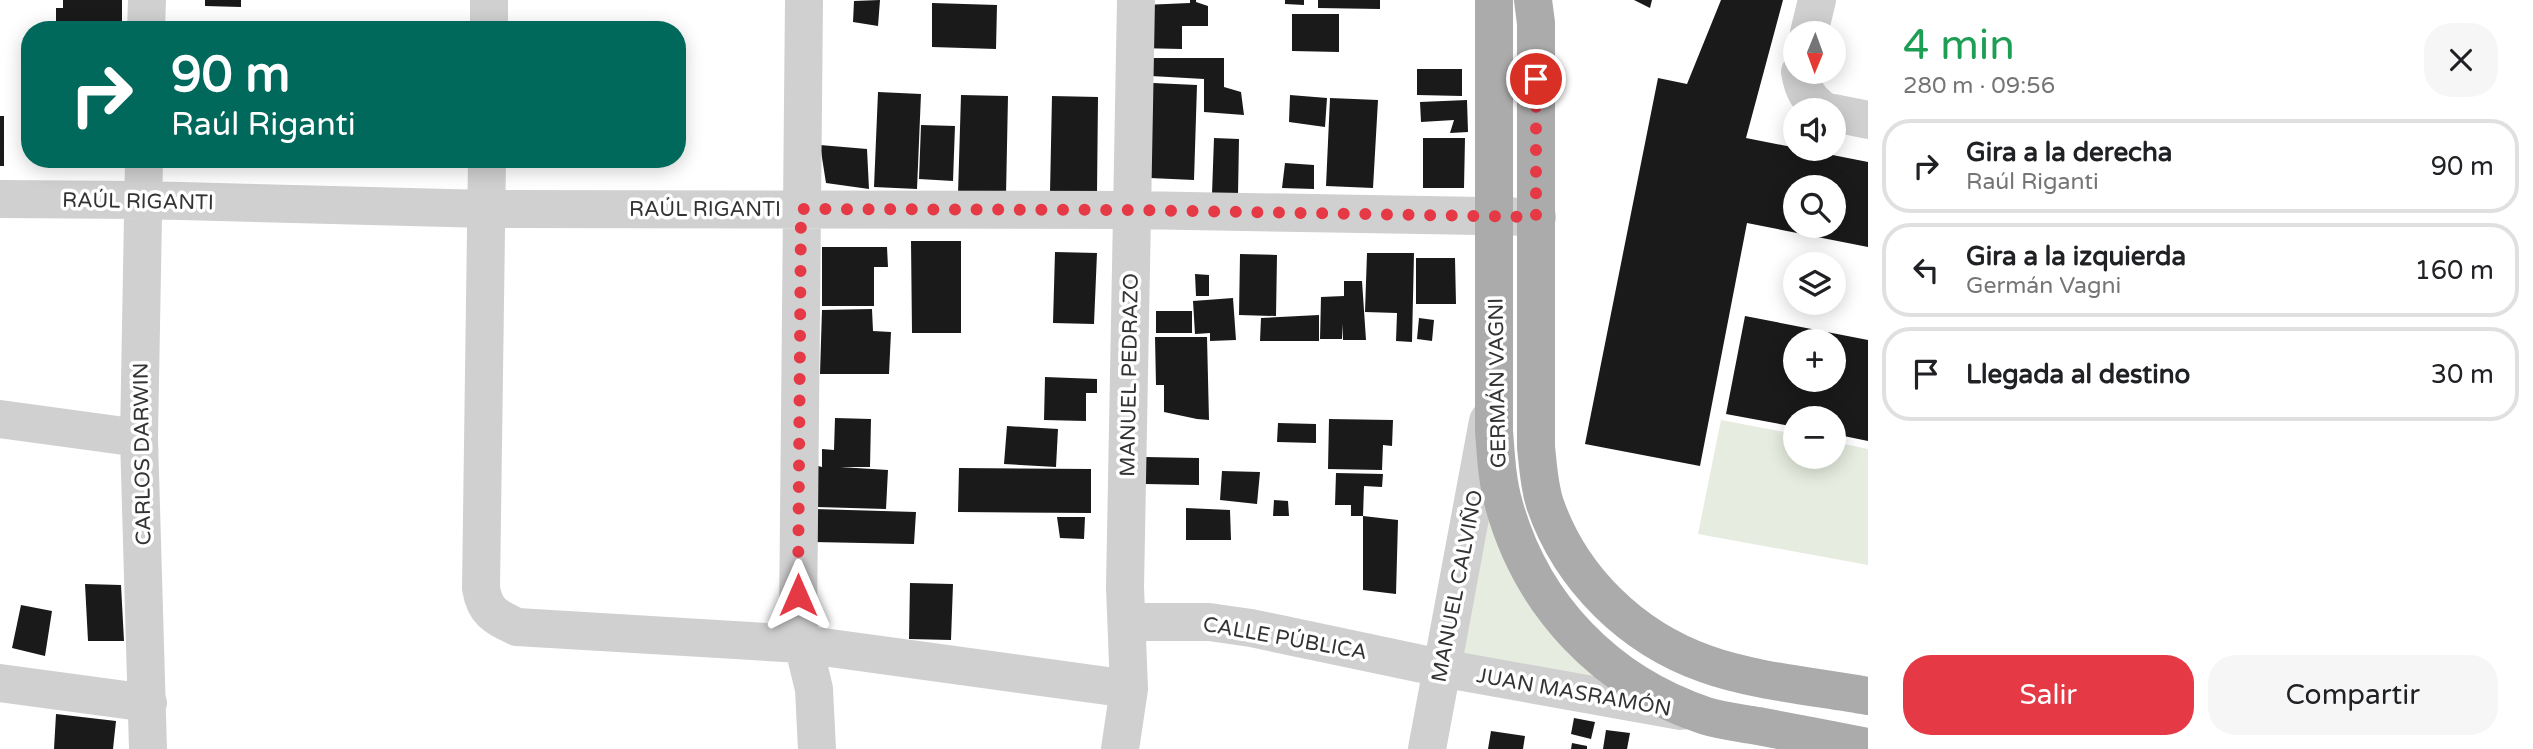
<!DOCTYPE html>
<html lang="es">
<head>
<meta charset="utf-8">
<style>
  :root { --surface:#fff; --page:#f6f6f6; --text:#202124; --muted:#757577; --line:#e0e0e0; --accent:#e63946 }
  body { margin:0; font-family:"Varela Round",sans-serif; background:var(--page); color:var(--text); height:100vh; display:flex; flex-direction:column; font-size:26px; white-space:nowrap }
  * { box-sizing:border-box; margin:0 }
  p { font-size:23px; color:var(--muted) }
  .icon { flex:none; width:38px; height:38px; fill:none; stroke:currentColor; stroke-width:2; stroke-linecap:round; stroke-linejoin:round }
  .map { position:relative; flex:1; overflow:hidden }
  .sheet { display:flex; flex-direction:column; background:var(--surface); width:665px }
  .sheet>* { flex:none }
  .guide { position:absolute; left:21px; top:21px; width:665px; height:147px; border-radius:28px; box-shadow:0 4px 18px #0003; background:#00695c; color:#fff; overflow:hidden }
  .needle { width:46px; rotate:181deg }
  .buttons { position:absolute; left:1783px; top:21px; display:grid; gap:14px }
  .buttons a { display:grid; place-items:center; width:63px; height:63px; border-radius:50%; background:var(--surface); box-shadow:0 4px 18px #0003; font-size:35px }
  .pin { position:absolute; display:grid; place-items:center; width:60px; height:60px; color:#fff; margin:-30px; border:4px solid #fff; border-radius:50%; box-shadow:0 2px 7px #0007 }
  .me { position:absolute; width:77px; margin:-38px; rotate:0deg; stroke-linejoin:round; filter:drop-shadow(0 0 5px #0008) }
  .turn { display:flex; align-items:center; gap:24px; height:147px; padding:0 35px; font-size:32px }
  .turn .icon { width:91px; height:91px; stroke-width:2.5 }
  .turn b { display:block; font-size:49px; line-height:60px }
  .round { display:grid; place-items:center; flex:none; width:74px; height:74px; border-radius:28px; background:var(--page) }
  .headline { display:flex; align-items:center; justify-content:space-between; height:119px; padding:0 35px }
  h1 { font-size:42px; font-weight:600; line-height:52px; color:#1e9e55 }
  .cta { display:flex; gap:14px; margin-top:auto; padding:14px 35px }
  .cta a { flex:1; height:80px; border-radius:28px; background:var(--accent); color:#fff; font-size:28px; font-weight:600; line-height:80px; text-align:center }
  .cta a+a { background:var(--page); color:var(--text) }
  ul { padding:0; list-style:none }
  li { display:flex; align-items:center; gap:21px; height:94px; margin:0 14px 10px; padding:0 21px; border:4px solid var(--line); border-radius:28px }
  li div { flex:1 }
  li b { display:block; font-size:26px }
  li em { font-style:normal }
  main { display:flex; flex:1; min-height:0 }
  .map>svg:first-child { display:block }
  .green { fill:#e6ecdf }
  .building { fill:#1a1a1a; fill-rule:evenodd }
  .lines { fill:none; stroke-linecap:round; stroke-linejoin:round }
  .minor { stroke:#d0d0d0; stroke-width:38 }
  .major { stroke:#ababab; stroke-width:38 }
  .route { stroke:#e63946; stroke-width:12; stroke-dasharray:0 21.6 }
  .labels { text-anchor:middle; stroke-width:7; stroke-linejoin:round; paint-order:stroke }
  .street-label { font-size:21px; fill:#333; stroke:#fff }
</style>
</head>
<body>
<main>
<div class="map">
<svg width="1868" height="749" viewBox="0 0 1868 749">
  <rect width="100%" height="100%" fill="#fff"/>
  <path class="green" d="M1721,420L1795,434L1796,457H1834V442L1868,449V565L1698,534Z
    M1488,472L1623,692L1457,660Z"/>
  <path class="building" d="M63,0H122V30H56V8H63Z
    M205,0H241V7L205,6Z
    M880,0L878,26L853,22L854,1Z
    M1190,0H1196V2L1208,6V26H1182V49L1136,48L1143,5L1190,3Z
    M1285,0H1304V5L1285,4Z
    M1318,0H1380V9L1318,8Z
    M1634,0H1652L1650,8Z
    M1721,0H1783L1746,138L1868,162V247L1747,223L1700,466L1585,444L1658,78L1687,84ZM1796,187H1834V226H1796Z
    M932,3L997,5L996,49L932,47Z
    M1292,14H1339V52L1292,51Z
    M204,21L243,22L242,30H204Z
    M1153,58H1224V87L1241,92L1244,115L1204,112V79L1151,76Z
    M1417,69H1462V96L1417,95Z
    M1153,83L1197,85L1194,180L1150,178Z
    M878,92L921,94L917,189L874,187Z
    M961,95L1008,96L1006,195L958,194Z
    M1290,95L1327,98L1325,127L1289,122Z
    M1052,96L1098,97L1097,193H1050Z
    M1330,98L1378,100L1373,188L1326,186Z
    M1467,100L1468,132L1450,133L1454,120L1421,122L1420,102Z
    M0,116H4V166H0Z
    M921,125L955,126L953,181L919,179Z
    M1214,138L1239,139L1238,195L1212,194Z
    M1423,138H1465L1464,188H1423Z
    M820,145L867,149L869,189L826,183Z
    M1285,163L1314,165V189L1282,188Z
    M911,241H961V333H912Z
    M822,247H887L888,267H874V306H822Z
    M1055,252L1097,253L1094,324L1053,323Z
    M1367,253H1414L1412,342L1396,341L1397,313L1365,312Z
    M1240,254L1277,255L1276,316L1239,315Z
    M1416,258H1455L1456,304H1416Z
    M1195,274L1209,275V296H1196Z
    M1344,281H1362L1366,340H1343V324L1342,339H1320L1321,297L1344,296Z
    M1233,298L1236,340L1210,341V333L1195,334L1193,301Z
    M872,309L873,331L891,332L889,374H820L822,310Z
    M1156,311H1192V333H1156Z
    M1319,315V341H1260L1261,318Z
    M1745,316L1868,340V441L1834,434V418H1796V427L1726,414ZM1796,341H1834V380H1796Z
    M1419,318L1434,320L1432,341L1417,339Z
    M1155,337H1207L1209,420L1197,419L1164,412V385H1156Z
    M1045,377L1097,379V393H1086V421L1044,420Z
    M835,418L871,419L870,467H840L888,470L886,509L817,507L818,466L822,467V449L834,450Z
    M1329,419L1393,420L1392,446L1383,445L1382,470L1328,469Z
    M1278,423L1316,424V443L1277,442Z
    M1007,426L1058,429L1056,467L1004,464Z
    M1146,457L1199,458V485L1145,484Z
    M959,468L1091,469V513L958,512Z
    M1222,471L1260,472L1257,504L1220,500Z
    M1336,473L1383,474L1382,487L1364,486L1363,516L1398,520L1396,594L1363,590V516H1351V505H1335Z
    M1274,500L1288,501L1289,516H1273Z
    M1186,508L1230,510L1231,540H1186Z
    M814,509L916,512L914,544L813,542Z
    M1057,517H1085L1084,539L1060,538Z
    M910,583L953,584L951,640L909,639Z
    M85,584L121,585L124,641H88Z
    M21,605L52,611L45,656L12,648Z
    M56,714L116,721L113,749H54Z
    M1574,718L1595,722L1591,739L1571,734Z
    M1606,730L1630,733L1627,749H1603Z
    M1491,731L1525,736L1523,749H1488Z
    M1572,743L1587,746V749H1571Z"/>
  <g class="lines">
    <path class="minor" d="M804,0L798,623L814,689L817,749
      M146,30L147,0
      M489,30V0
      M1809,33L1817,0
      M1800,72C1803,90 1808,99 1823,110
      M1834,113L1868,120
      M144,159L139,438L148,749
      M487,159L481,588C485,613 496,617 517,627L801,644L1129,689
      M0,199L143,200L487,209L1133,210L1537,217
      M0,419L139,438
      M1128,622H1209L1251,628L1441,668L1681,711
      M0,683L148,703
      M1120,749L1129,689L1125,587L1136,0
      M1427,749L1488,421"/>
    <path class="major" d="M1494,0V431C1496,456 1497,481 1504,505C1532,606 1606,683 1706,716C1722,721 1741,723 1758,726C1795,733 1831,740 1868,747
      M1533,0L1536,23V447C1538,465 1539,486 1545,504C1571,579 1632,638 1706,664C1753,681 1818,687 1868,696"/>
  </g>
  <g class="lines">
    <path class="route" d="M798,595L801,209L1133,210L1536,217V79"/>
  </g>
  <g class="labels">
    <g class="street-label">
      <text transform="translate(138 201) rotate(1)" y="7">RAÚL RIGANTI</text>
      <text x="705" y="216">RAÚL RIGANTI</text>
      <text transform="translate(1129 375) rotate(-89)" y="7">MANUEL PEDRAZO</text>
      <text transform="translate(1497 383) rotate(-91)" y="7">GERMÁN VAGNI</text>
      <text transform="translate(142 454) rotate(-91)" y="7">CARLOS DARWIN</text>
      <text transform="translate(1457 586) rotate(-79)" y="7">MANUEL CALVIÑO</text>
      <text transform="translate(1285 638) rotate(10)" y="7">CALLE PÚBLICA</text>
      <text transform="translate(1574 692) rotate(10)" y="7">JUAN MASRAMÓN</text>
    </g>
  </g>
</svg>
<div class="buttons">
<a><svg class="needle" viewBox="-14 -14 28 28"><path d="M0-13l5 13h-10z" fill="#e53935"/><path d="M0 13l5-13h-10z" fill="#757577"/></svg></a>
<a><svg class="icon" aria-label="sound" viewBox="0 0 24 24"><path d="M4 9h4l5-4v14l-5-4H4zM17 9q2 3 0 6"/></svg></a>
<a><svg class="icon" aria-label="search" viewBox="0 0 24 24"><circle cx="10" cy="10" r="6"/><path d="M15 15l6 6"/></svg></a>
<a><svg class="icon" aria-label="layers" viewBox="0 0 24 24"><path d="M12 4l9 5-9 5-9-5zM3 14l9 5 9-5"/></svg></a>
<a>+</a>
<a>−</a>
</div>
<div class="pin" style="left:1536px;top:79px;background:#d93025"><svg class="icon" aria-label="arrive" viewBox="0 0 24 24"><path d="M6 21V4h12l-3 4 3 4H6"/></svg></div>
<svg class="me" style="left:798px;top:595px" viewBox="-20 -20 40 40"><path d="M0-17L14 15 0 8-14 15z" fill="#e63946" stroke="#fff" stroke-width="4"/></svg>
<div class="guide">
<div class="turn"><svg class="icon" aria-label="right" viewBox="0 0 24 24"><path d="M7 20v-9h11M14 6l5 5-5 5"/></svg><div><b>90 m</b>Raúl Riganti</div></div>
</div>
</div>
<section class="sheet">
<div class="headline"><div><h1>4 min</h1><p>280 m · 09:56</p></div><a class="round"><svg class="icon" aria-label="close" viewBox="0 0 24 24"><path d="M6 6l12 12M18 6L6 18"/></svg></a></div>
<ul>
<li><svg class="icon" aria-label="right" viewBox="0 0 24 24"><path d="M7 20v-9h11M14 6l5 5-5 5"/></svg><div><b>Gira a la derecha</b><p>Raúl Riganti</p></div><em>90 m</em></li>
<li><svg class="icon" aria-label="left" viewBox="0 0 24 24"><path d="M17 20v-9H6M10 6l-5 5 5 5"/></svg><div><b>Gira a la izquierda</b><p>Germán Vagni</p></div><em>160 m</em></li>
<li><svg class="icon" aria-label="arrive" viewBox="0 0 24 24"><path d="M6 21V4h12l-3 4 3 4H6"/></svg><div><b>Llegada al destino</b></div><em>30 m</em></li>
</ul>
<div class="cta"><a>Salir</a><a>Compartir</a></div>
</section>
</main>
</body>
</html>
